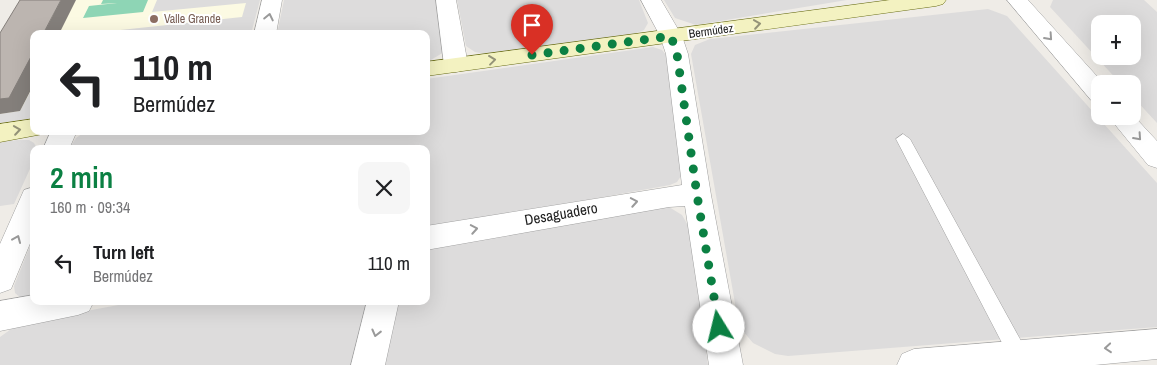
<!DOCTYPE html>
<html lang="en">
<head>
<meta charset="utf-8">
<style>
  :root { --surface:#fff; --page:#f6f6f6; --text:#202124; --muted:#757577; --accent:#0b8043 }
  body { margin:0; font-family:"Archivo Narrow",sans-serif; background:var(--page); color:var(--text); height:100vh; display:flex; flex-direction:column; font-size:19px; white-space:nowrap }
  * { box-sizing:border-box; margin:0 }
  p { font-size:16px; color:var(--muted) }
  .icon { flex:none; width:28px; height:28px; fill:none; stroke:currentColor; stroke-width:2; stroke-linecap:round; stroke-linejoin:round }
  .map { position:relative; flex:1; overflow:hidden }
  .sheet { position:absolute; left:30px; top:145px; width:400px; height:160px; display:flex; flex-direction:column; background:var(--surface); border-radius:10px; box-shadow:0 5px 20px #0002 }
  .sheet>* { flex:none }
  .top-card { position:absolute; left:30px; top:30px; width:400px; height:105px; border-radius:10px; box-shadow:0 5px 20px #0002; background:#fff; color:var(--text); overflow:hidden }
  .fabs { position:absolute; left:1091px; top:15px; display:grid; gap:10px }
  .fabs a { display:grid; place-items:center; width:50px; height:50px; border-radius:10px; background:var(--surface); box-shadow:0 5px 20px #0002; font-size:25px }
  .pin { position:absolute; display:grid; place-items:center; width:42px; height:42px; color:#fff; margin:-51px -21px; border-radius:50% 50% 50% 0; rotate:-45deg; box-shadow:0 0 5px #0007 }
  .pin .icon { rotate:45deg }
  .me { position:absolute; width:55px; margin:-28px; rotate:351deg; stroke-linejoin:round; filter:drop-shadow(0 0 4px #0008) }
  .turn { display:flex; align-items:center; gap:18px; height:105px; padding:0 20px; font-size:22px }
  .turn .icon { width:65px; height:65px; stroke-width:2.5 }
  .turn b { display:block; font-size:35px; line-height:42px }
  .round { display:grid; place-items:center; flex:none; width:52px; height:52px; border-radius:10px; background:var(--page) }
  .overview { display:flex; align-items:center; justify-content:space-between; height:85px; padding:0 20px }
  h1 { font-size:30px; font-weight:600; line-height:38px; color:var(--accent) }
  ul { padding:0; list-style:none }
  li { display:flex; align-items:center; gap:15px; height:65px; padding:0 20px }
  li div { flex:1 }
  li b { display:block; font-size:19px }
  li em { font-style:normal }
  .map>svg:first-child { display:block }
  .residential { fill:#dddcdc; fill-rule:evenodd }
  .education { fill:#fcfae3 }
  .pitch { fill:#8ed5b5 }
  .lines { fill:none; stroke-linecap:round; stroke-linejoin:round }
  .lane-casing { stroke:#a0a0a0; stroke-width:1 }
  .street-casing { stroke:#a0a0a0; stroke-width:1 }
  .secondary-casing { stroke:#676b11; stroke-width:1 }
  .lane { fill:#fff; fill-rule:evenodd }
  .street { fill:#fff; fill-rule:evenodd }
  .secondary { fill:#f3f2c1; fill-rule:evenodd }
  .shaded-wall { fill:#847f7b }
  .building { fill:#bcb5b0; stroke:#847f7b }
  .oneway { stroke:#9a9a9a }
  .oneway2 { stroke:#949378 }
  .route { stroke:#0b8043; stroke-width:9; stroke-dasharray:0 16.2 }
  .education-dot { fill:#8d6e63; stroke:#fff; stroke-width:2 }
  .labels { text-anchor:middle; stroke-width:4; stroke-linejoin:round; paint-order:stroke }
  .far-education-label { font-size:12px; fill:#785e54; stroke:#fff; text-anchor:start }
  .far-street-label { font-size:12px; fill:#1f1f1f; stroke:#fff }
  .street-label { font-size:15px; fill:#1f1f1f; stroke:#fff }
</style>
</head>
<body>
<div class="map">
<svg width="1157" height="365" viewBox="0 0 1157 365">
  <rect width="100%" height="100%" fill="#efece7"/>
  <path class="residential" d="M31,0H260L251,34H34V118L0,123V53Z
    M284,0H439L444,52L426,63V34H277Z
    M457,0H639L648,23L644,30L632,35L485,54L475,52L466,46Z
    M664,0H847L696,25L675,18Z
    M1053,0H1144L1157,12V123L1133,97L1132,84H1121L1050,7ZM1100,24H1132V56H1100Z
    M988,9L1007,16L1157,183V327L788,356L775,354L753,343L743,331L738,320L691,54L695,45L710,39Z
    M653,47L662,50L667,56L681,176L677,182L670,185L426,229V149H69L76,138L86,131H426V79Z
    M18,140H29L34,143L37,149H34V160L14,204L0,206V142Z
    M669,207L682,215L690,229L708,365H384L398,301H426V249Z
    M34,236V299L21,298L15,293L14,286Z
    M140,301H372L355,365H0V337L14,327L27,322Z"/>
  <path class="education" d="M68,0H157L152,12L246,3L242,17L83,34H34V85L20,111L0,114V64Z"/>
  <path class="pitch" d="M103,0H148L143,12L83,18L89,6L117,3L101,4Z"/>
  <g class="lines">
    <defs>
      <path id="lane" d="M903,134L910,139L1026,350L1028,356L1026,362L1019,365L1012,362L896,139Z"/>
      <path id="street" d="M262,0H282L276,34H254Z
        M436,0H456L468,65L464,70L456,72L448,70L444,65Z
        M641,0H661L682,36L688,54L711,195L743,365H709L685,206L669,207L426,250V226L682,185L666,54L660,36Z
        M1007,0H1028L1104,84H1100V102L1091,100Z
        M1132,114L1157,141V168L1148,165L1108,116H1132Z
        M51,131H77L69,149H43Z
        M34,187V234L11,289L0,293V244L24,190Z
        M34,295V301H94L89,311L78,315L0,331V301Z
        M367,301H399L385,365H351Z
        M1157,329V359L1095,365H897L902,354L914,349Z"/>
      <path id="secondary" d="M890,0H946L943,4L936,6L426,76V62Z
        M34,119V131H45L43,134L0,142V124Z"/>
    </defs>
    <use href="#lane" class="lane-casing"/>
    <use href="#street" class="street-casing"/>
    <use href="#secondary" class="secondary-casing"/>
    <use href="#lane" class="lane"/>
    <use href="#street" class="street"/>
    <use href="#secondary" class="secondary"/>
  </g>
  <path class="shaded-wall" d="M61,0H76L59,34H43Z
    M34,51V84L20,111L0,114V99Z"/>
  <path class="building" d="M20,0H61L43,34H34V51L9,98L0,99V33Z"/>
  <defs><path id="oneway-chevron" d="M-2-3.5L2.5 0L-2 3.5" fill="none" stroke-width="1.6" stroke-linecap="round" stroke-linejoin="round" transform="scale(1.25)"/></defs>
  <g class="oneway">
    <use href="#oneway-chevron" transform="translate(269 17) rotate(-78)"/>
    <use href="#oneway-chevron" transform="translate(1049 37) rotate(48)"/>
    <use href="#oneway-chevron" transform="translate(1138 137) rotate(48)"/>
    <use href="#oneway-chevron" transform="translate(634 202) rotate(-10)"/>
    <use href="#oneway-chevron" transform="translate(474 229) rotate(-10)"/>
    <use href="#oneway-chevron" transform="translate(17 239) rotate(-67)"/>
    <use href="#oneway-chevron" transform="translate(376 333) rotate(104)"/>
    <use href="#oneway-chevron" transform="translate(1108 348) rotate(175)"/>
  </g>
  <g class="oneway2">
    <use href="#oneway-chevron" transform="translate(757 24) rotate(-8)"/>
    <use href="#oneway-chevron" transform="translate(492 60) rotate(-7)"/>
    <use href="#oneway-chevron" transform="translate(17 130) rotate(-8)"/>
  </g>
  <g class="lines">
    <path class="route" d="M532,55L671,36L677,54L697,195L719,327"/>
  </g>
  <circle class="education-dot" cx="154" cy="19" r="5"/>
  <g class="labels">
    <g class="far-education-label">
      <text x="164" y="23">Valle Grande</text>
    </g>
    <g class="far-street-label">
      <text transform="translate(711 31) rotate(-8)" y="4">Bermúdez</text>
    </g>
    <g class="street-label">
      <text transform="translate(561 214) rotate(-10)" y="5">Desaguadero</text>
    </g>
  </g>
</svg>
<div class="fabs">
<a>+</a>
<a>−</a>
</div>
<div class="pin" style="left:532px;top:55px;background:#d93025"><svg class="icon" aria-label="arrive" viewBox="0 0 24 24"><path d="M6 21V4h12l-3 4 3 4H6"/></svg></div>
<svg class="me" style="left:719px;top:327px" viewBox="-20 -20 40 40"><circle r="19" fill="#fff"/><path d="M0-13L10 11 0 6-10 11z" fill="#0b8043"/></svg>
<div class="top-card">
<div class="turn"><svg class="icon" aria-label="left" viewBox="0 0 24 24"><path d="M17 20v-9H6M10 6l-5 5 5 5"/></svg><div><b>110 m</b>Bermúdez</div></div>
</div>
<section class="sheet">
<div class="overview"><div><h1>2 min</h1><p>160 m · 09:34</p></div><a class="round"><svg class="icon" aria-label="close" viewBox="0 0 24 24"><path d="M6 6l12 12M18 6L6 18"/></svg></a></div>
<ul>
<li><svg class="icon" aria-label="left" viewBox="0 0 24 24"><path d="M17 20v-9H6M10 6l-5 5 5 5"/></svg><div><b>Turn left</b><p>Bermúdez</p></div><em>110 m</em></li>
</ul>
</section>
</div>
</body>
</html>
